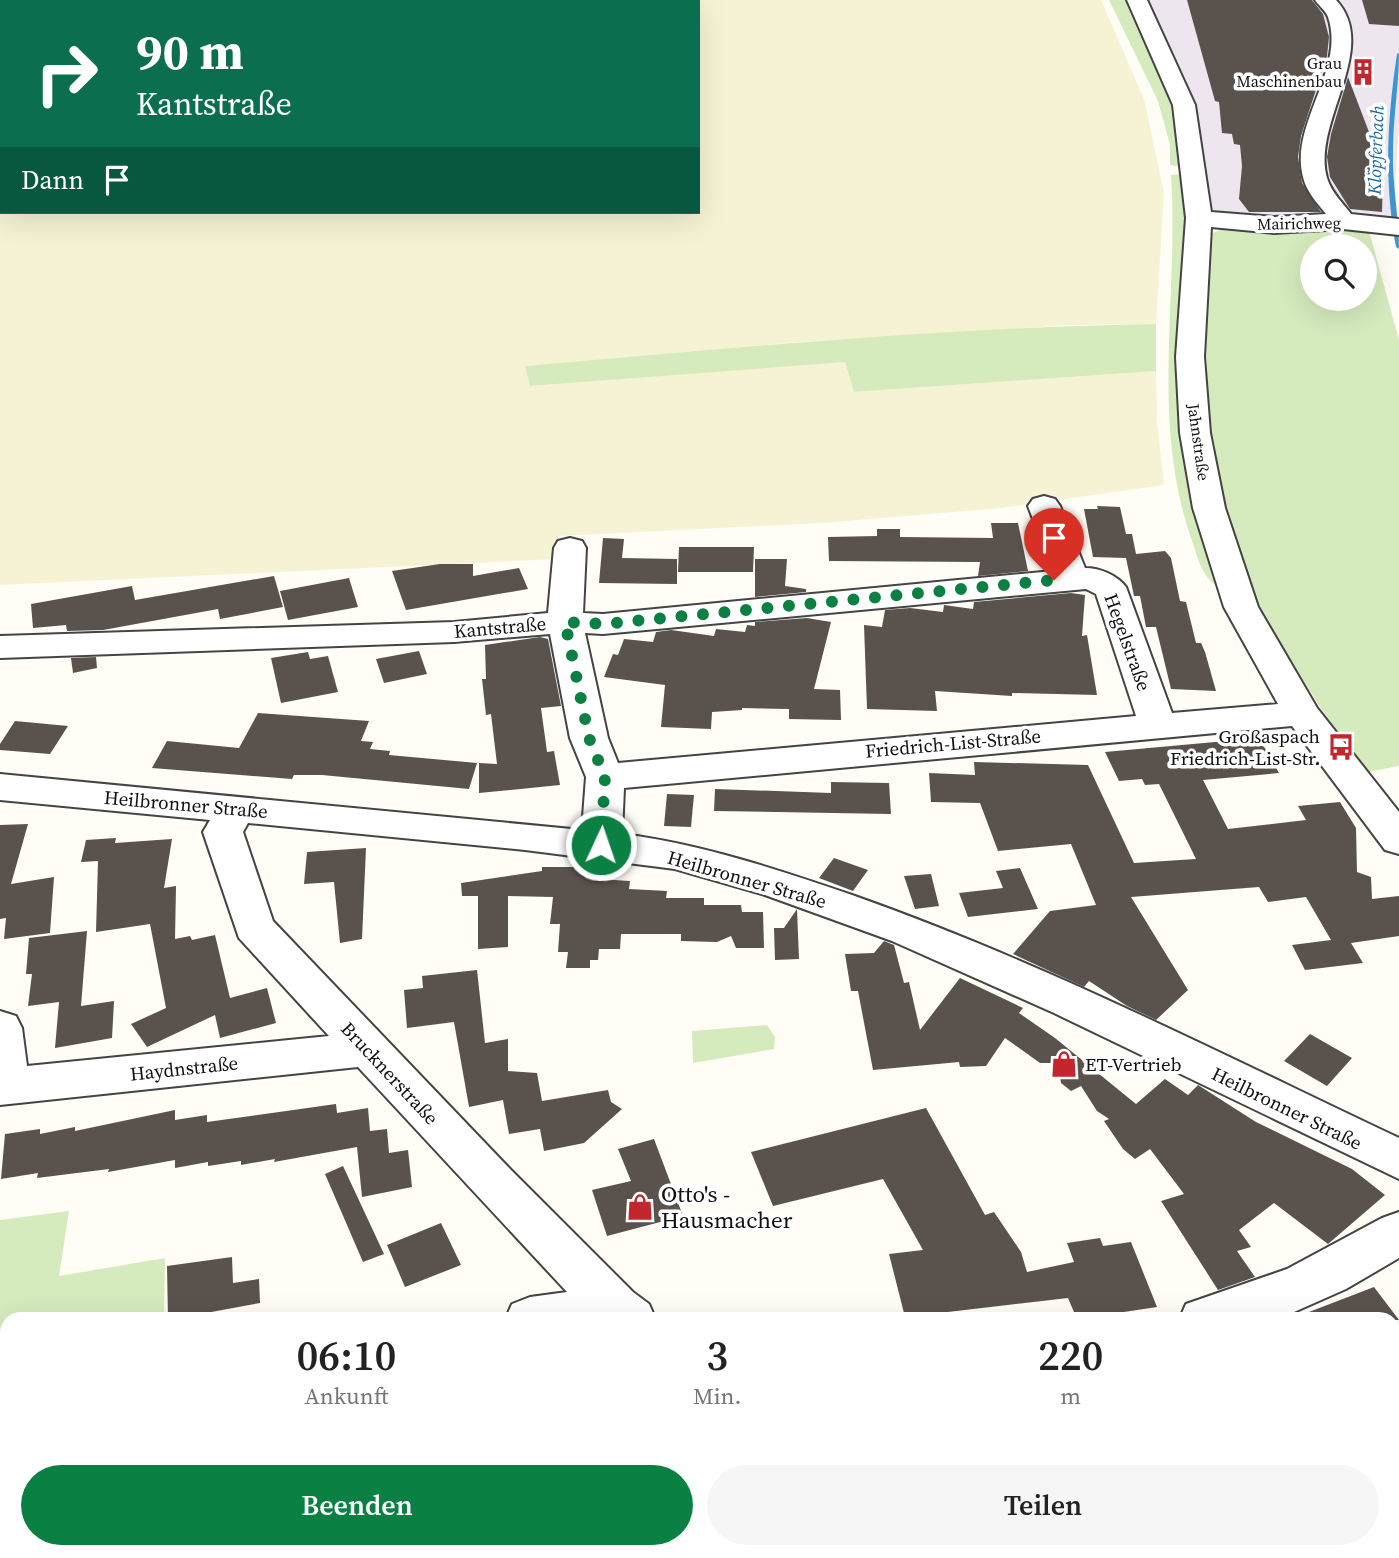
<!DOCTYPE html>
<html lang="de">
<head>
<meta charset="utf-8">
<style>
  :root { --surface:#fff; --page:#f6f6f6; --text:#222; --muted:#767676; --accent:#0b8043 }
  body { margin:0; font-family:"Source Serif 4",serif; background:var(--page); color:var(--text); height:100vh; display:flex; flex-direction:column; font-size:26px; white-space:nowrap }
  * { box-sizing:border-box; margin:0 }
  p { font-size:23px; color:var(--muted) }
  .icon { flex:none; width:38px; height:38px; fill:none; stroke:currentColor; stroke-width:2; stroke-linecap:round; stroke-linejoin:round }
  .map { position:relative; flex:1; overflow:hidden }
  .drawer { position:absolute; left:0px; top:1312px; width:1400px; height:247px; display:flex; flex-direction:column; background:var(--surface); border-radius:21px 21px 0 0; box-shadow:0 7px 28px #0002 }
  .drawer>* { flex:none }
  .banner { position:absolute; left:0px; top:0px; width:700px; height:214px; box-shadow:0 7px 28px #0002; background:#0b6e4f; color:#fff; overflow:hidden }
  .buttons { position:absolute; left:1300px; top:234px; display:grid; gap:14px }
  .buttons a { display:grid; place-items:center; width:77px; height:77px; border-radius:50%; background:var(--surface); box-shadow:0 7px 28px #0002; font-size:35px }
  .pin { position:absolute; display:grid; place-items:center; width:60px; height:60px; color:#fff; margin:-72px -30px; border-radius:50% 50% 50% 0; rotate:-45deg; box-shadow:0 0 7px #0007 }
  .pin .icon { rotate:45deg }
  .me { position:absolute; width:77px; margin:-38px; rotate:3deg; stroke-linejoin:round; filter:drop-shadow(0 0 5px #0008) }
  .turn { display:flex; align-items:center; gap:24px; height:147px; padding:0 21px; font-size:32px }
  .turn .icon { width:91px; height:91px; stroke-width:2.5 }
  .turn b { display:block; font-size:49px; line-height:60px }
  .then { display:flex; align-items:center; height:66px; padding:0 21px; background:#0003; gap:14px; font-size:26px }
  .eta { display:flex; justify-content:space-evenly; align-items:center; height:119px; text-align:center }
  .eta b { font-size:42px; font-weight:600; line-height:49px }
  .action { display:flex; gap:14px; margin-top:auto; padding:14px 21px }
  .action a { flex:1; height:80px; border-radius:42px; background:var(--accent); color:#fff; font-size:28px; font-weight:600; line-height:80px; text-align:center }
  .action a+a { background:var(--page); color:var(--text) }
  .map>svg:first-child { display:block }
  .industrial { fill:#eee6ef }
  .farmland { fill:#f6f3d4 }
  .green { fill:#d5ebbd; fill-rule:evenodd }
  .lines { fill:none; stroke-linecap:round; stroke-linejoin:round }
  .stream { fill:#3f96cf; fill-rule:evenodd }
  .building { fill:#5a524d }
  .minor-casing { stroke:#444; stroke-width:4 }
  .minor { fill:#fff; fill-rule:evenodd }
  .route { stroke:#0b8043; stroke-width:12; stroke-dasharray:0 21.6 }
  .labels { text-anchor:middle; stroke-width:7; stroke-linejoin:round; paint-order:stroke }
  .far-poi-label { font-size:16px; fill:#111; stroke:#fff; text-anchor:end }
  .far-street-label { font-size:16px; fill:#111; stroke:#fff }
  .far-water-label { font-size:18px; font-style:italic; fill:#1768a6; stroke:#fff }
  .street-label { font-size:19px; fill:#111; stroke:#fff }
  .poi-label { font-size:19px; fill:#111; stroke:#fff; text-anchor:end }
  .near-poi-label { font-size:23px; fill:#111; stroke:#fff; text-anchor:start }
</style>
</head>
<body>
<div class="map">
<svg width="1399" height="1558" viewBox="0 0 1399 1558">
  <rect width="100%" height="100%" fill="#fffdf5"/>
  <path class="industrial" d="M1147,0H1399V122L1393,224L1209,215Z"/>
  <path class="farmland" d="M652,0H1101L1144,99L1164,193L1156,324L1071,325L799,342L526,366L530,386L845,361L854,392L1156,371L1157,421L1164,485L1001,508L822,523L559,536L557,559L0,585V187L2,212H698V2H642Z"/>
  <path class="green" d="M0,0H507L511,2H2L0,17Z
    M1109,0H1128L1173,99L1183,167L1170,165V145L1158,101Z
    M1181,174L1188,178L1179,397L1184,454L1219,584L1215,585C1200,573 1197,554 1191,538C1150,419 1179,297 1171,175Z
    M1226,228L1369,231L1399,340V766L1368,772L1323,712L1239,576L1207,437L1202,361L1207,235ZM1312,247H1365V299H1312Z
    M1156,324V371L854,392L845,362L530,386L525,366C735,348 945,327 1156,324Z
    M767,1025L775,1037L774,1049L693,1063L692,1031Z
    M69,1211L59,1276L165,1258L164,1319L7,1320V1362L0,1363V1220Z"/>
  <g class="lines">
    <path class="stream" d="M1399,53C1399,85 1393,118 1393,151C1392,184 1399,216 1399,249L1396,247C1384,181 1387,120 1397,54Z"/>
  </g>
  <path class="building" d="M1187,0H1312L1323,14L1329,37L1327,56L1301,136L1298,157L1302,183L1321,212H1249L1239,199L1242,166L1240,145L1234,144L1232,134L1222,133L1219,102L1215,101Z
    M1362,0H1399V26L1369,24Z
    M1348,77L1372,140L1384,137L1382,212L1350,209L1330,177L1327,157L1331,134Z
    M1097,506L1120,507L1126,534H1132L1136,554L1165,551L1171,558L1180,601L1186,602L1196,643H1201L1205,652L1216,691L1171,689L1156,627H1146L1140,596H1134L1126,558L1093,557L1084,509H1098Z
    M991,523H1018L1028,571L978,576L980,562L829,561L828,537L877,536V529H900V537L993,538Z
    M603,538L624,539L622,558L677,559V584L599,583Z
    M679,547H754L753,572H678Z
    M755,559H787L785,586L806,589V592L755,597Z
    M440,564H473V576L519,568L528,589L406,610L392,571Z
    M274,576L283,607L220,619L218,609L103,630L67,631L66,625L33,628L31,604L132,586L135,600Z
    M349,578L358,607L288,620L280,591Z
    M1071,593L1085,595L1082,636L1087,635L1097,695L1012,693V696L935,691L937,711L867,709L864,625L882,627L885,610L910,608L943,612L944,605L973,609L974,602Z
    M807,618L831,622L814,689L840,690L841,720L789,719V709L742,708V710L712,712L711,729L661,727L665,685L604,677L613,654L618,655L624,639L653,642L656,632L671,630L714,636L716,629L745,632L747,625L755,626V622Z
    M540,637L548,639L561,706L541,708L547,752L554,751L560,785L479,793V763L497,764L491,714L486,715L482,679H486L485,645Z
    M419,651L427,674L384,683L376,659Z
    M308,652L310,659L328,656L338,692L281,703L271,658Z
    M96,657L97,668L73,673L71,658Z
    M258,713L369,721L361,741L373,742L370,749L390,751L389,755L477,763L469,789L322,775H294L292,779L152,768L167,741L239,748Z
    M15,721L68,726L50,754L0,750V744Z
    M1259,738L1279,773L1203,780L1228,829L1306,820L1298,806L1340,802L1356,828L1357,872L1371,877L1372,899L1399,896V936L1351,943L1363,963L1305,970L1292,945L1331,940L1306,897L1268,902L1259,887L1131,897L1188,990L1156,1020L1127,1006L1089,981L1084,987L1013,954L1050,911L1096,905L1071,844L998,851L980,803L931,802L929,773L975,775L974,762L1088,765L1134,863L1196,859L1159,784L1145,785L1142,779L1119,781L1105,752Z
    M831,782L889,783L891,814L714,811L715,789L831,793Z
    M667,794L694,795L691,827L664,826Z
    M28,824L11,884L54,877L50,933L4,939L6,918L0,919V825Z
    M116,838L115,843L172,839L164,888L176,886L175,939L190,936L192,940L215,935L230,998L267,988L276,1023L220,1038L215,1015L147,1047L131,1024L166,1008L150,924L96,932L98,861L81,862L86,840Z
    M366,848L362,939L340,943L334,882L304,884L307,852Z
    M834,858L868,870L853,891L819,878Z
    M542,867H599L598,879L630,881L629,889L667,891L666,898H704V905H741L742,912H763L764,948H736L731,936L717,942L681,941V934H621L620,949H599L598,960H590V968H566L568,952H558L560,924H550L553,897L508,896V947L478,949V896H462L461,883L542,871Z
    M1020,868L1038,909L968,917L959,893L1003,888L996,871Z
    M931,874L939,906L915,909L904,876Z
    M797,909L799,959L775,960L774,928H784Z
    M87,931L81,1006L114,1001L112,1038L55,1048L59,1002L28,1006L32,974H26L29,938Z
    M884,941L894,945L904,983L909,982L920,1030L960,978L1023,1008L1019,1013L1055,1038L1136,1104L1165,1079L1188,1095L1198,1085L1256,1122L1352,1169L1385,1195L1328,1244L1274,1203L1239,1230L1251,1247L1237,1251L1255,1277L1218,1290L1161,1201L1184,1194L1150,1149L1135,1159L1123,1149L1104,1121L1109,1119L1097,1111L1081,1086L1071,1091L1061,1083L1058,1063H1040L1005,1038L986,1066L960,1067L959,1062L873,1070L858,991H851L845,954L874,953Z
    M477,970L485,1043L508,1039V1071L537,1073L542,1101L608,1090L611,1102L622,1109L584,1143L544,1151L540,1129L509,1134L503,1100L469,1107L454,1022L407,1028L404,990L423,988L422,976Z
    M1310,1034L1352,1058L1327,1086L1284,1061Z
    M336,1104L337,1113L368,1108L370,1131L387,1129L389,1153L408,1150L412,1187L362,1197L357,1147L274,1162L275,1159L241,1165V1161L208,1166V1162L175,1168V1160L108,1172L109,1169L37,1178L38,1173L1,1179L5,1134L40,1129V1134L75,1127V1131L175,1110V1120L207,1115V1122Z
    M926,1108L985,1215L994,1212L1021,1252L1027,1272L1074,1262L1067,1243L1100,1238L1103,1246L1131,1242L1157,1307L1077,1319L1068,1298L905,1317L889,1254L923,1250L883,1179L773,1206L751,1152Z
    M654,1139L683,1216L607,1236L592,1190L631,1181L618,1149Z
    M343,1166L384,1254L363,1262L325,1174Z
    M441,1223L461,1265L405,1287L387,1245Z
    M232,1257L233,1283L259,1279L260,1303L168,1320L167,1266Z
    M1374,1287L1399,1320H1297L1296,1317Z"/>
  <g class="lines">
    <defs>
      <path id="minor" d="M1127,0H1147L1195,105L1211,212L1274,217L1326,214C1317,203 1306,191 1303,177C1289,124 1346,70 1328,17C1326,11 1319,6 1315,0H1336C1381,48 1311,123 1327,178C1331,192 1343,203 1351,214L1399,219V235L1343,229L1274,233L1211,227L1204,357L1210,433L1225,508L1258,607L1317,708L1399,812V854L1385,850L1292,726L624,788L622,834C701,844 776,869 852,895C1040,961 1219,1053 1399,1138V1179L1054,1013L892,941L765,895L675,869L525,850L248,823L243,832L273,921L511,1170L633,1292L649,1304L656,1320H505L512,1304L530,1297L567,1292L358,1067L0,1105V1011L16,1016L22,1028L27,1066L329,1036L239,938L203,832L210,820L0,800V774L582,830L586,777L570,738L550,634L454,642L0,658V636L454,622L548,613L554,548L558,541L570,538L582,541L586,548L583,613L603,614L1053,571L1028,506L1033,499L1044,496L1055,499L1060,506L1085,568C1100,568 1117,575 1126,587L1172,713L1278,704L1224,607L1193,508L1180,433L1176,357L1186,218L1173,105ZM1086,589L1096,594L1136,716L618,763L608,738L585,633L603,634Z
        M1399,1212V1258L1346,1289L1276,1320H1179L1186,1304L1287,1269L1382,1218Z
        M7,1353V1401L0,1402V1354Z
        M684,1552H741V1558H683Z
        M1257,1552H1318L1321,1558H1259Z"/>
    </defs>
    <use href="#minor" class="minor-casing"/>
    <use href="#minor" class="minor"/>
  </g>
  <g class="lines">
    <path class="route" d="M601,845L605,777L589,738L565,622L603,624L1054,580"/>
  </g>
  <defs>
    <symbol id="building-bare" viewBox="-9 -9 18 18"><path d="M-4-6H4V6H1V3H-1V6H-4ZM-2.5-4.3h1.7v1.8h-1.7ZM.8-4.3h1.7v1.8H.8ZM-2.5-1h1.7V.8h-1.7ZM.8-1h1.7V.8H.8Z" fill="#c4262e" stroke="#fff" stroke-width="2.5" paint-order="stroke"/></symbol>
    <symbol id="bus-bare" viewBox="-9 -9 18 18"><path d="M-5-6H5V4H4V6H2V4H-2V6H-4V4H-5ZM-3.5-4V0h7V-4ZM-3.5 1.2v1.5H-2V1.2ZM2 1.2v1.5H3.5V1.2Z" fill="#c4262e" stroke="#fff" stroke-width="2.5" paint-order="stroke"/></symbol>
    <symbol id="shop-bare" viewBox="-9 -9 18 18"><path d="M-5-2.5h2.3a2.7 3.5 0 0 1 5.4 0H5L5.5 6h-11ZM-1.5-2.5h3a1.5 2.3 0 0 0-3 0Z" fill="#c4262e" stroke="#fff" stroke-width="2.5" paint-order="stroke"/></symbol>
  </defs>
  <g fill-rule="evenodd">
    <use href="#building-bare" x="1344" y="53" width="38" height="38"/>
    <use href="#bus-bare" x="1322" y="728" width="38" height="38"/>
    <use href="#shop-bare" x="1045" y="1045" width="38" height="38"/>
    <use href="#shop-bare" x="621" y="1188" width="38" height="38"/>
  </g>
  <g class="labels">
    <g class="far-poi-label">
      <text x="1342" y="69">Grau<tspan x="1342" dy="18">Maschinenbau</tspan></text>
    </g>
    <g class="far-street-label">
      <text transform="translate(1299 223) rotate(-1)" y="6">Mairichweg</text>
      <text transform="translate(1199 442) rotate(82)" y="6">Jahnstraße</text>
    </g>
    <g class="far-water-label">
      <text transform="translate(1376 150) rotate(-88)" y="6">Klöpferbach</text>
    </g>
    <g class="street-label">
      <text transform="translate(500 627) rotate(-5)" y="7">Kantstraße</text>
      <text transform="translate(1128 642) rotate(70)" y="7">Hegelstraße</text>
      <text transform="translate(953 743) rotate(-5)" y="7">Friedrich-List-Straße</text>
      <text transform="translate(186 804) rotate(5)" y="7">Heilbronner Straße</text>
      <text transform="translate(747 879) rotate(16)" y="7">Heilbronner Straße</text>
      <text transform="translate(184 1068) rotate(-6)" y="7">Haydnstraße</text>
      <text transform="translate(390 1073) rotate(47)" y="7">Brucknerstraße</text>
      <text transform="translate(1287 1108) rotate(26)" y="7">Heilbronner Straße</text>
    </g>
    <g class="poi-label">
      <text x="1320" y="743">Großaspach<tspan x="1320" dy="22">Friedrich-List-Str.</tspan></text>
      <text x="1085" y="1071" text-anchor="start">ET-Vertrieb</text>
    </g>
    <g class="near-poi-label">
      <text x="661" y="1202">Otto's -<tspan x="661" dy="26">Hausmacher</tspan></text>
    </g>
  </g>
</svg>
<div class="buttons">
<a><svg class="icon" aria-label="search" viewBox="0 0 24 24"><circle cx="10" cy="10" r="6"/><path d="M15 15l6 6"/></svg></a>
</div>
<div class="pin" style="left:1054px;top:580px;background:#d93025"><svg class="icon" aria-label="arrive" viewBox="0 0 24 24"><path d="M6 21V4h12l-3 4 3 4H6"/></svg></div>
<svg class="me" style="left:601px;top:845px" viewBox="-20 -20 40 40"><circle r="17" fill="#0b8043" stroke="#fff" stroke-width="3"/><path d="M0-11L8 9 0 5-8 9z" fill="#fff"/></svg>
<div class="banner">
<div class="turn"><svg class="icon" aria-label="right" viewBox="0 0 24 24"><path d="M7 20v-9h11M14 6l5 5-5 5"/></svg><div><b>90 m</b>Kantstraße</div></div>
<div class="then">Dann<svg class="icon" aria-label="arrive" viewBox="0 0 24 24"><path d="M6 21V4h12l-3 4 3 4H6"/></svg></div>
</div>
<section class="drawer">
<div class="eta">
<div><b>06:10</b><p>Ankunft</p></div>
<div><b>3</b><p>Min.</p></div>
<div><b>220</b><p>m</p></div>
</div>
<div class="action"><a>Beenden</a><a>Teilen</a></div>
</section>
</div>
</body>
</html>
